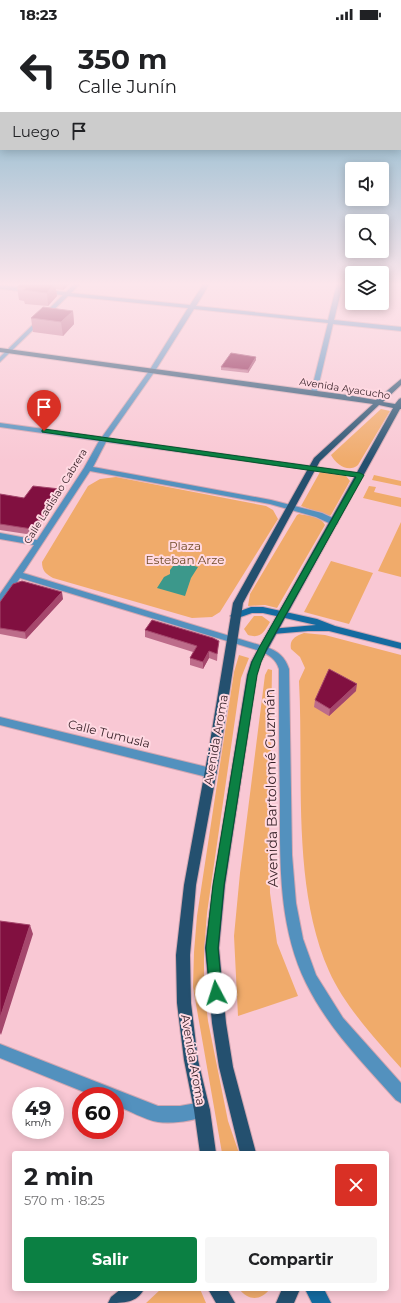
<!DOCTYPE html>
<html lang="es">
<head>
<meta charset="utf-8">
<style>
  :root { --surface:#fff; --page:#f6f6f6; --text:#202124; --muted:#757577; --accent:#0b8043 }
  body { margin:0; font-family:Montserrat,sans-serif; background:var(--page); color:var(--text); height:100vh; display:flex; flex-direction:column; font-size:15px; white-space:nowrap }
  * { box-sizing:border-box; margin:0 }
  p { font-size:13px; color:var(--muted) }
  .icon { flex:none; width:22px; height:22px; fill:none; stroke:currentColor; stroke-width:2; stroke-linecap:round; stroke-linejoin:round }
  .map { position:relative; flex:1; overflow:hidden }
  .sheet { position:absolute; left:12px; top:1123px; width:377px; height:140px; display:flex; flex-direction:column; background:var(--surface); border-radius:4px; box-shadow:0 2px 10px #0003 }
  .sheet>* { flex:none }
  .top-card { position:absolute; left:0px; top:0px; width:401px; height:122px; box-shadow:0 2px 10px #0003; background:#fff; color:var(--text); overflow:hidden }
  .tools { position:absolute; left:345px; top:134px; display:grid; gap:8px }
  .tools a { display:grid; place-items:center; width:44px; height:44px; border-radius:4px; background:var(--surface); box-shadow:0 2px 10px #0003; font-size:20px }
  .speed { position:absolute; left:12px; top:1059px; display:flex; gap:8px; font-size:20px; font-weight:700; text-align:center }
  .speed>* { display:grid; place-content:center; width:52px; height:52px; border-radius:50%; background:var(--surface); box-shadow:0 2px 10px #0003; line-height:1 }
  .speed small { font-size:10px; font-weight:400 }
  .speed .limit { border:6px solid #d22; background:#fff; color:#111 }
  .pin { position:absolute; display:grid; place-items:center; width:34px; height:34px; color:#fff; margin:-41px -17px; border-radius:50% 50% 50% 0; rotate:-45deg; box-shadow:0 0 4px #0007 }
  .pin .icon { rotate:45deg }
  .me { position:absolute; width:44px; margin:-22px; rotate:355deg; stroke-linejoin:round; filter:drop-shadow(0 0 3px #0008) }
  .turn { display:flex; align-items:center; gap:14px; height:84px; padding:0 12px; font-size:18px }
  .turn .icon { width:52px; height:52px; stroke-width:2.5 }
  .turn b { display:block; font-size:28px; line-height:34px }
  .then { display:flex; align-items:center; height:38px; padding:0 12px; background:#0003; gap:8px; font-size:15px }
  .round { display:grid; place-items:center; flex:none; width:42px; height:42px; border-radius:4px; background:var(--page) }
  .summary { display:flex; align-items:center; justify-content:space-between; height:68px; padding:0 12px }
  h1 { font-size:24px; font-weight:700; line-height:30px }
  .cta { display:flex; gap:8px; margin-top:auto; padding:8px 12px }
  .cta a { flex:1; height:46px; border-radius:4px; background:var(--accent); color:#fff; font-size:16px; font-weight:700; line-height:46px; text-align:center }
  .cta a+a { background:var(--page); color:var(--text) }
  .status { display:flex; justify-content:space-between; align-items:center; height:28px; padding:0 20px; background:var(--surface); direction:ltr }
  .status svg { height:11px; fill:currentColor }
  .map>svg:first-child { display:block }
  .green { fill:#f0ab6b }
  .water { fill:#3c988b }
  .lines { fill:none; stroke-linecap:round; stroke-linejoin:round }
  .street-casing { stroke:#d2a6b1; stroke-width:2 }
  .secondary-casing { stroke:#d2a6b1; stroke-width:2 }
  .primary-casing { stroke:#d2a6b1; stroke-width:2 }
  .street { fill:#5391be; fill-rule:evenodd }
  .secondary { fill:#146ba0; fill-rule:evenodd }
  .primary { fill:#24506f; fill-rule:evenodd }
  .wall { fill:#bd6c8a }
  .shaded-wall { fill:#a5476c }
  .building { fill:#811040; stroke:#a5476c }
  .route { fill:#0b8043; stroke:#07532c }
  .labels { text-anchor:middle; stroke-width:4; stroke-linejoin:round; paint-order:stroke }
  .far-street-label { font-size:10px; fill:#351f25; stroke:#ffd9e2 }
  .park-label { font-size:12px; fill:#714c28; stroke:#ffd9e2 }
  .street-label { font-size:12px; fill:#351f25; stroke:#ffd9e2 }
  .near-street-label { font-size:14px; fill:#351f25; stroke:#ffd9e2 }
</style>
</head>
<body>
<div class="status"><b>18:23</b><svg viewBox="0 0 49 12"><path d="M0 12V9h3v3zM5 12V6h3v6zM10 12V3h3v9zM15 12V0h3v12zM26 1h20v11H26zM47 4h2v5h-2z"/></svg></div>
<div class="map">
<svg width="401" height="1275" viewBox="0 0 401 1275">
  <rect width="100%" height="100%" fill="#f9c8d4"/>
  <path class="green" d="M381,381L390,383L358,437C349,445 336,437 331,427Z
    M320,444L346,448L350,453L331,487L329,488L301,478Z
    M374,447L401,453V458L372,452Z
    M116,449L266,478L273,482L278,491L220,584L212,589L192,590L53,550C46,546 42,543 42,534L88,458L100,451Z
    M369,458L376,459L374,464L401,470V479L363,470Z
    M299,486C308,488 321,488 325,497L277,580L265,577L248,578L250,566L297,487Z
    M401,494V549L378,543Z
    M331,533L373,545L349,596L304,584Z
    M254,588H262L270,594C264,604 261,611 248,607L244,601Z
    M304,605L325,607L401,627V1040C376,1012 344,977 329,943C291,857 304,745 299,653L305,640L300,629L291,621C289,611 296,608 304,605Z
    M239,627L249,630L241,650L207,885L204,924V958L208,993L228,1093L239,1125H222L193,959L194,924L197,888L234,644Z
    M268,641L272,642L269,814L270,865L277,915L298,968L238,988L234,908L240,845L265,647Z
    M161,1261H200L206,1275H146Z
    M239,1261H270C260,1273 249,1273 239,1261Z"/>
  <path class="water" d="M177,533L198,539L191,550L185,568L157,560L164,549L170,546V542Z"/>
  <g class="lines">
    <defs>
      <path id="street" d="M75,255H81L71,265L190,277L204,255H210L196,278L328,292L337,255H343L334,292L401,299V303L333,296L317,364L314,366L311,364L328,295L194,281L155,343L108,410L360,445H363V449L106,414L93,439L271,472L322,485L337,492L338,494L337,496H331L316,489L270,476L90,443L23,545L266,619C278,623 285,629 289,641L292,827L296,875L303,911L316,947L343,990L401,1055V1075L396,1072C363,1035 328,1000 306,955C278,898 280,833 280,771C279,728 279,684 279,641C276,631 269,627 260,623L20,550L3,575L0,576V566L34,517L0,511V505L37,512L84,440L99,413L0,399V395L102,409L149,343L188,280L68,268L0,334V329L63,267L0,261V257L66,264Z
        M0,689L211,740L215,742L217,745L215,748L211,750L0,697Z
        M0,1016L158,1078H180L202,1074L207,1077L210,1082L207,1087C194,1093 173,1096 158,1094C145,1092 128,1082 115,1077V1068H94L0,1030Z"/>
      <path id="secondary" d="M251,579H263L317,591L335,598L401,615V621L329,603H308L273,606L268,603L270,601L316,597L263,585H252L235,591L230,588L232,586Z
        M305,1261H324L331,1275H312Z"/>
      <path id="primary" d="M0,320L347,367L376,372L401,351V357L383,374L395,376L399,371L401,370V381H400L268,621L261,634L257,647L225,857L219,920L226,995L233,1039L256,1125H240L219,1039L212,995L205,920L213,857L247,647L251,634L258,621L393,380L379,377L320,433L243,575L220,726L196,857L190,927L191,975L198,1032L210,1082L216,1125H200L194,1082L184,1032L177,975L176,927L184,857L208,726L233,575L314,430L373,376L0,324Z
        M121,1261H144C137,1275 124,1275 108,1275L111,1269Z
        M208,1261H227L235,1275H216Z
        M282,1261H300L294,1275H276Z"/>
    </defs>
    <use href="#street" class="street-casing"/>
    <use href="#secondary" class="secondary-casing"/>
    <use href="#primary" class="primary-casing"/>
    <use href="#street" class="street"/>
    <use href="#secondary" class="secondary"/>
    <use href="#primary" class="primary"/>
  </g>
  <path class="wall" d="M21,255H71L63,262L56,261L57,268L48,278L25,276L24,273L19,272L17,259Z
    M73,283L74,296L63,308L33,304L31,290Z
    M256,332L248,345L221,342V339Z
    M0,466L24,470L61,467L33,507L0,502Z
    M63,571L26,611L0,606V574Z
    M145,602L218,620L217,633L209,630L203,641L190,637V630L193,624L145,609Z
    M356,663L329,688L314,679L315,672Z"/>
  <path class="shaded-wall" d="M55,255L57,268L48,278L47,265Z
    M63,255H71L63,262Z
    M73,283L74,296L63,308L61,294Z
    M256,329V332L248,345V342Z
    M60,461L61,467L33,507L32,501Z
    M62,564L63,571L26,611L25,604Z
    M209,623V630L203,641V634Z
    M357,656L356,663L329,688L330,681Z
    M30,897L33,906L1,1007L0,1005V990Z"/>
  <path class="building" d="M21,255H55L47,265L23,262L26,260L17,259Z
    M43,279L73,283L61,294L31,290Z
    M231,325L256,329L248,342L221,339Z
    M33,458L60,461L32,501L0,496V466L24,470Z
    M22,553L62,564L25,604L0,600V574L13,556Z
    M152,592L213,610L219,613L217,626L209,623L203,634L190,630L197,618L145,602Z
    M329,641L357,656L330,681L315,672Z
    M0,893L30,897L0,990Z"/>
  <linearGradient id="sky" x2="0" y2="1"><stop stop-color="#63a9c3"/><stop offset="0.59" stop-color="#fce6ec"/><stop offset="1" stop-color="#fce6ec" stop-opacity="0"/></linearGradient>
  <rect width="401" height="434" fill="url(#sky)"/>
  <path class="route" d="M44,401L360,445L364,447L267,620L261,634L257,647L224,857L218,920L222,965L221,970L216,972L212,970L210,965L206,920L213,857L248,647L252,634L259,620L356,449L42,404V402Z"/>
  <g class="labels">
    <g class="far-street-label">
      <text transform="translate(345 360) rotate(9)" y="4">Avenida Ayacucho</text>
      <text transform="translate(55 468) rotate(-58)" y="4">Calle Ladislao Cabrera</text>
    </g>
    <g class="park-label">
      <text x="185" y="522">Plaza<tspan x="185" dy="14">Esteban Arze</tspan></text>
    </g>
    <g class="street-label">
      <text transform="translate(109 706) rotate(14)" y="4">Calle Tumusla</text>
      <text transform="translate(216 712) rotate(-80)" y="4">Avenida Aroma</text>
      <text transform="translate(193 1032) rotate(80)" y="4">Avenida Aroma</text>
    </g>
    <g class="near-street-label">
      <text transform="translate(271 760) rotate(-91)" y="5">Avenida Bartolomé Guzmán</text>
    </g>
  </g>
</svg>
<div class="tools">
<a><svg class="icon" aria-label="sound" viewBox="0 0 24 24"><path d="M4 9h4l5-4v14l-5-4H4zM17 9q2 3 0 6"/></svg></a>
<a><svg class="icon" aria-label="search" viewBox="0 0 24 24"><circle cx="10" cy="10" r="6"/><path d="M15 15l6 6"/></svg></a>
<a><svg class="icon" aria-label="layers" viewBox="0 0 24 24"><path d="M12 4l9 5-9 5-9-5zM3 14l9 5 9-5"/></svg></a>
</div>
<div class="speed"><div>49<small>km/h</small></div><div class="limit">60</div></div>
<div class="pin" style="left:44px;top:403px;background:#d93025"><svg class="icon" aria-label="arrive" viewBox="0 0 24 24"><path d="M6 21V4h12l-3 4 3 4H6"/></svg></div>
<svg class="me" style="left:216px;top:965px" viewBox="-20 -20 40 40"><circle r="19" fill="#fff"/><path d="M0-13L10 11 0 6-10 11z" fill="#0b8043"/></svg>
<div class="top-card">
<div class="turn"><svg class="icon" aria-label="left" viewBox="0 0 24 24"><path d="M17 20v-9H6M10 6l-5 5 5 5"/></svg><div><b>350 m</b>Calle Junín</div></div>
<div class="then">Luego<svg class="icon" aria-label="arrive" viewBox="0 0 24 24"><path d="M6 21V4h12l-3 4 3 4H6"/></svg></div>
</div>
<section class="sheet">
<div class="summary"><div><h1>2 min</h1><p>570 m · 18:25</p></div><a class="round" style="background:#d93025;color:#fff"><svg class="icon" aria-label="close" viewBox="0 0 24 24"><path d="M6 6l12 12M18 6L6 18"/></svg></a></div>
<div class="cta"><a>Salir</a><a>Compartir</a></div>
</section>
</div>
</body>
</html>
